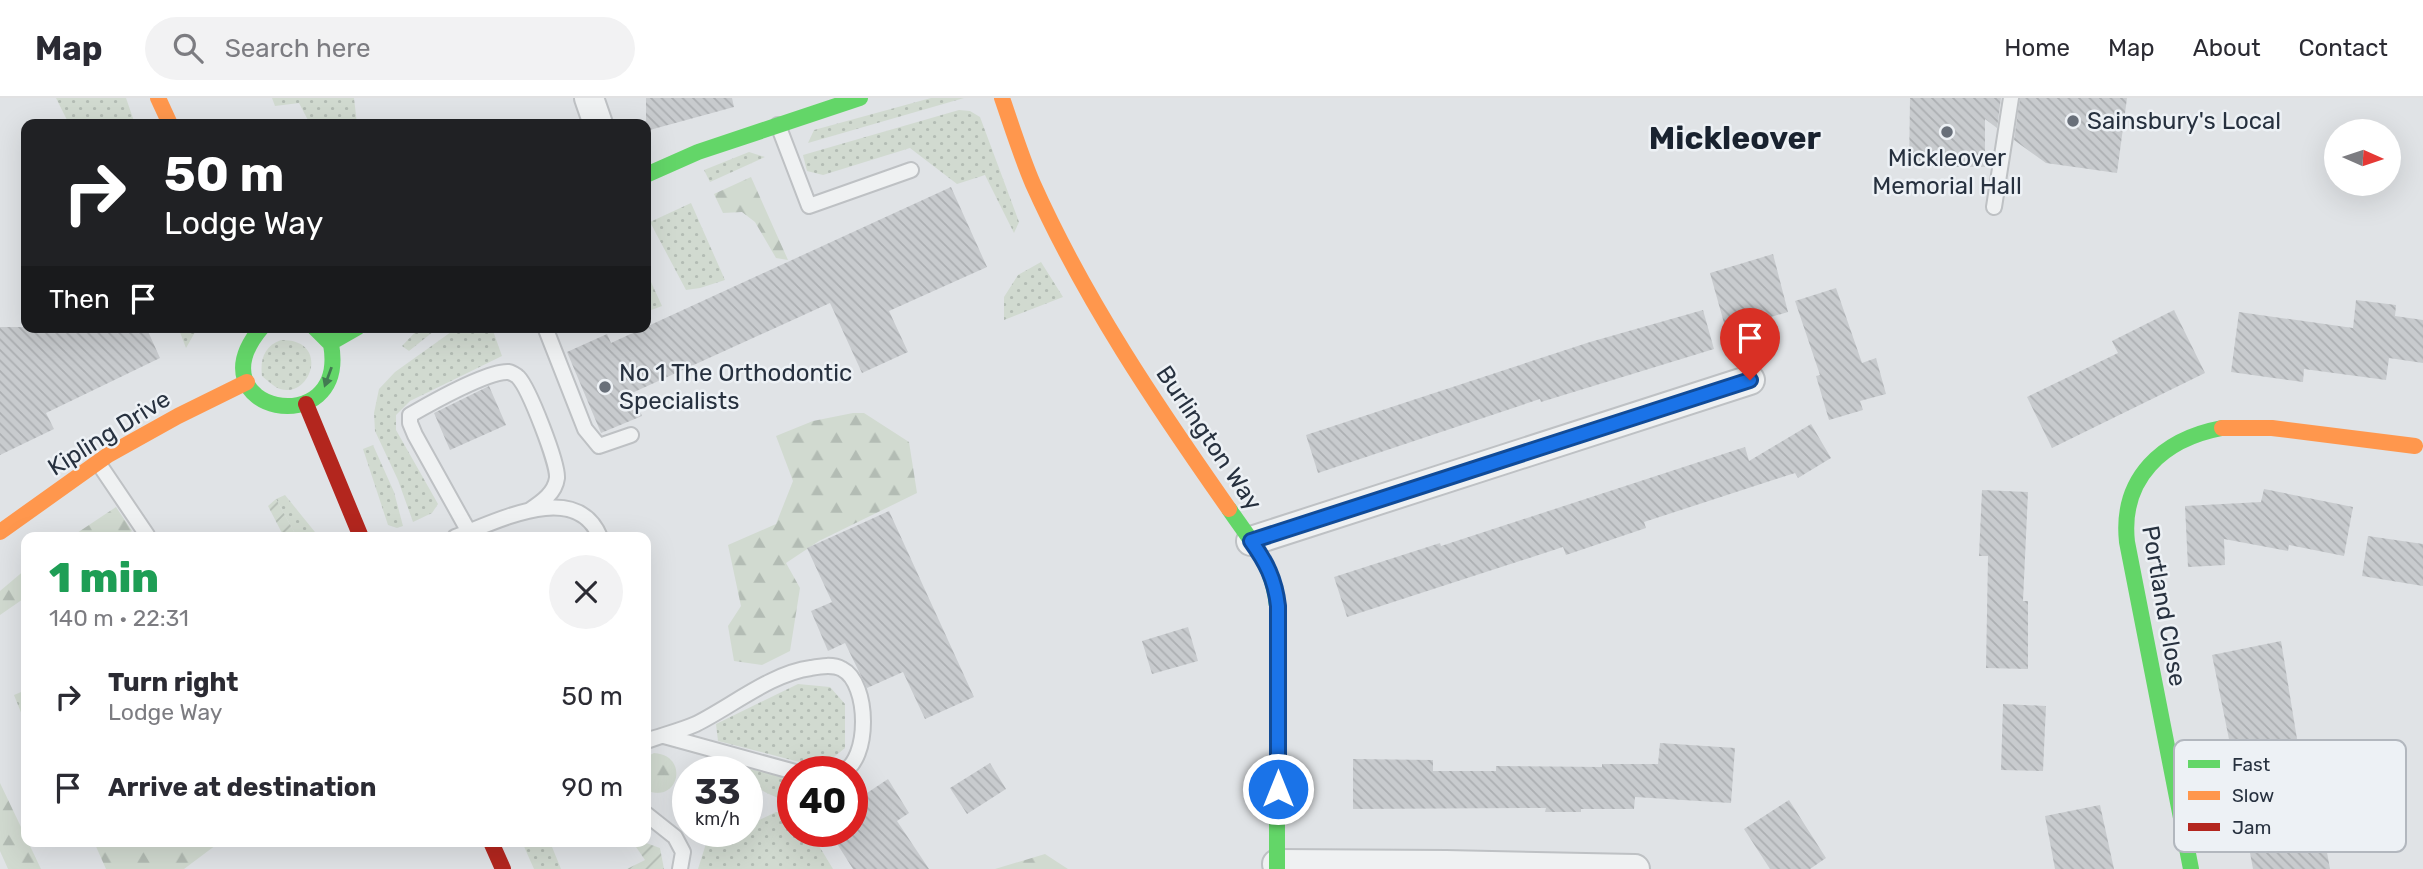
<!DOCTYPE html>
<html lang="en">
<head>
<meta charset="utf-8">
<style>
  :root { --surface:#fff; --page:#f2f2f3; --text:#2b2b33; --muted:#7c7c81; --line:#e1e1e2 }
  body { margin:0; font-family:Rubik,sans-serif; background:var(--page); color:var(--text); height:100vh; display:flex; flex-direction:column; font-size:26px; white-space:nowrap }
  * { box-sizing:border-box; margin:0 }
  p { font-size:23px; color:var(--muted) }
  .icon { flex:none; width:38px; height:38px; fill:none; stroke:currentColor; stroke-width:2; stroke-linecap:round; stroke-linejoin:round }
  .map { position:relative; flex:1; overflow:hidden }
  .details { position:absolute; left:21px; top:434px; width:630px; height:315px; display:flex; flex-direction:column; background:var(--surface); border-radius:14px; box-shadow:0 7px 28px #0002 }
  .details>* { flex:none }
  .top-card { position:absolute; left:21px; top:21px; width:630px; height:214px; border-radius:14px; box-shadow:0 7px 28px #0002; background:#202124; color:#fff; overflow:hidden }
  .needle { width:46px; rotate:93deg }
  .fabs { position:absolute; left:2324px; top:21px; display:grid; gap:14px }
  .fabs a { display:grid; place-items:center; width:77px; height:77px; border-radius:50%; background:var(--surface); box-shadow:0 7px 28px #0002; font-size:35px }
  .speed { position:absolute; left:672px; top:658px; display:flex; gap:14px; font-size:35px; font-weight:700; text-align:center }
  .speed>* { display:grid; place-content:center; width:91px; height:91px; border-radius:50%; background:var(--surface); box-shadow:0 7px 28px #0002; line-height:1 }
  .speed small { font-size:18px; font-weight:400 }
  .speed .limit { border:10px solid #d22; background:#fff; color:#111 }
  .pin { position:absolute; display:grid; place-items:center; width:60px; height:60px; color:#fff; margin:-72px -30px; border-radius:50% 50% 50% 0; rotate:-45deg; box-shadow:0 0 7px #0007 }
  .pin .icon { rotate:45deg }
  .me { position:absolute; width:77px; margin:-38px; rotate:0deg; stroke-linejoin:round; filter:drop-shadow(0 0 5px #0008) }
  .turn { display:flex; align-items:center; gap:24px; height:147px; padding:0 28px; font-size:32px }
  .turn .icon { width:91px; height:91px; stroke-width:2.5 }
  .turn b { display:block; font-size:49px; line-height:60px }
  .then { display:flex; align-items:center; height:66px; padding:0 28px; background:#0003; gap:14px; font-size:26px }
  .round { display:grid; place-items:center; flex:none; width:74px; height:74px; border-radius:37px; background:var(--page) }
  .headline { display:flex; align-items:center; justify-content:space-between; height:119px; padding:0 28px }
  h1 { font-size:42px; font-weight:800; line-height:52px; color:#1e9e55 }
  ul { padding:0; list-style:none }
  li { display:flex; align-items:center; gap:21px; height:91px; padding:0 28px }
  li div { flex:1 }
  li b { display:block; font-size:26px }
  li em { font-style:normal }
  header { display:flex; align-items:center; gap:42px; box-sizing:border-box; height:98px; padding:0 35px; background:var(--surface); border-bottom:2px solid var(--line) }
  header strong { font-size:33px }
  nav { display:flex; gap:38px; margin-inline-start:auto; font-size:24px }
  .search { width:490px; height:63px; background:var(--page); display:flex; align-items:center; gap:18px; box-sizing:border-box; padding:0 24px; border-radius:38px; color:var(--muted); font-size:26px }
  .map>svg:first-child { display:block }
  .grass { fill:url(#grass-dots) }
  .forest { fill:url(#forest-firs) }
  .garden { fill:url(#garden-furrows) }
  .building { fill:url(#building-back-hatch) }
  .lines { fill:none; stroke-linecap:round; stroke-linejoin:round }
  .lane-casing { stroke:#bec1c4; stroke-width:18 }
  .street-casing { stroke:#bec1c4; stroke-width:32 }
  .lane { stroke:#eff1f2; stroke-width:14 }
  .street { stroke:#eff1f2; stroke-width:28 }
  .fast { stroke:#63d668; stroke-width:16 }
  .slow { stroke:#ff974d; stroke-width:16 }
  .jam { stroke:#b3261e; stroke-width:16 }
  .oneway { fill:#427b51 }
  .route-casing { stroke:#114b97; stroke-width:18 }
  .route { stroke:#1a73e8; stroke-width:12 }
  .poi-dot { fill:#686f79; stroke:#edf1f5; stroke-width:2.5 }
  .labels { text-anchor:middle; stroke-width:5; stroke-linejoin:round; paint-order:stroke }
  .poi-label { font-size:24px; fill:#27313f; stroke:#edf1f5; text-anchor:start }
  .street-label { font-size:24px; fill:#27313f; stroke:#edf1f5 }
  .district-label { font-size:32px; font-weight:bold; fill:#19222f; stroke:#edf1f5 }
  .key { fill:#edf1f5; stroke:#b2b7be; stroke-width:2 }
  .key-label { font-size:19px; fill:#27313f }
</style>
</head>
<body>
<header>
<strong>Map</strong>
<div class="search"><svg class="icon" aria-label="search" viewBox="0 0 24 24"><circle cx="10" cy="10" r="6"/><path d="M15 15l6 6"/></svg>Search here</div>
<nav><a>Home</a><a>Map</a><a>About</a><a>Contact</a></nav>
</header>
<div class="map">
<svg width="2423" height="771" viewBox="0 0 2423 771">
  <defs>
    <pattern id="grass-dots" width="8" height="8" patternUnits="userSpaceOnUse" patternTransform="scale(1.75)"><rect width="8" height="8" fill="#d1dad0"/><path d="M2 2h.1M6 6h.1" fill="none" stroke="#b3bcb4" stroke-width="1.8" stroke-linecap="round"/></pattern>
    <pattern id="forest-firs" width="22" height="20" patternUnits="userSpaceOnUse" patternTransform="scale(1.75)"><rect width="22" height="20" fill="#d1dad0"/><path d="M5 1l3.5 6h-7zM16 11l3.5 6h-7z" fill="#b3bcb4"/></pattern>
    <pattern id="garden-furrows" width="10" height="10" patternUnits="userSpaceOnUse" patternTransform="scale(1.75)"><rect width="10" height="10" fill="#d1dad0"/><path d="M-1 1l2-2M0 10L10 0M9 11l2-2" fill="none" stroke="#b3bcb4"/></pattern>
    <pattern id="building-back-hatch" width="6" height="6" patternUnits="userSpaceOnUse" patternTransform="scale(1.75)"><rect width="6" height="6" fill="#c8cbce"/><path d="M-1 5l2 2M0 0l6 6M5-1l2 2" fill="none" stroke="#acafb2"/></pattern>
  </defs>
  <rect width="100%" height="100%" fill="#e0e3e6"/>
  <path class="grass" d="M56,0H126L135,26H69Z
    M272,0H354L357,26H310L299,5L275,8Z
    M931,0H964L808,45L814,32Z
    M959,12L970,13L980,19L1019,124L1014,135L985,77L957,86L910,50L823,77L807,73L803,57Z
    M749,54L765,59L710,84L704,72Z
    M691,105L725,182L700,190L686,192L650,124Z
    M1041,164L1063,199L1004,222V199L1018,177Z
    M646,173L662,208L646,214Z
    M178,229H198L186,250Z
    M420,229H439L409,253L402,248Z
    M458,229L492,230L502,258L410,303L396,317V332L438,406L432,415L413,424L398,382L375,333L374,315L379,291L395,274Z
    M281,242C331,241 311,301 280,291C274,289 267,282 262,278C260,262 264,248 281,242Z
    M373,347L394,394L403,428L397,430L388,427L363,351Z
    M285,397L319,439H297L276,401Z
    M798,586L830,589L845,606V650L829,663L811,667L718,643L716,626Z
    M26,592V627L14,597Z
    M740,669L793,680V706C778,699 749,692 747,674H744Z
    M776,714L793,716V733H810L833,771H698L710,733H747V728Z
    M522,744H550L561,771H534Z"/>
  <path class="forest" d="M751,79L788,162L776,160L755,124L742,114L723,115L714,96Z
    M853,315H864L909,344L917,395L819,443L786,465L800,490L790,553L762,567L734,563L728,528L741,508L728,447L776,426L793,383L776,338L813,323Z
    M116,409L132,433L122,439H71Z
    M26,471V499L0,517V493Z
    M654,655C690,657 679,707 646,692V659Z
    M0,685L41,771H8L0,753Z
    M94,744H220L184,771H106Z
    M1045,756L1068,771H995Z"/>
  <path class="garden" d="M276,401L297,439H284L268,408Z
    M646,745L660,750L664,771H627L645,762L634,746Z"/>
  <path class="building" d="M646,0H732L734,9L646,33Z
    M1910,0H2001L1997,30L1985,21V69H1909Z
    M2020,0H2127L2117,75L2046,65L2014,42Z
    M951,89L987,169L889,213L908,254L862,275L830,205L632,295L642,318L601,335L567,254L607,236L611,245Z
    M1773,156L1788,214L1726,232L1710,175Z
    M1836,190L1862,265L1876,260L1886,296L1860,303L1863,312L1829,322L1816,278L1820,277L1795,203Z
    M2356,202L2396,207L2395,218L2423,222V265L2389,260L2386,282L2304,271L2303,284L2231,274L2239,214L2353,230Z
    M1703,212L1714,251L1541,304L1540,301L1318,375L1306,337L1590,244Z
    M2174,212L2205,275L2052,350L2027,299L2118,255L2112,243Z
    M0,229H146L160,260L46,315L54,331L0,357Z
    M489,288L506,327L450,352L434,315Z
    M1811,326L1831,360L1798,380L1795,375L1644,424L1646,430L1566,457L1563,449L1347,519L1334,479L1440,445L1441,448L1745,349L1749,363Z
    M2264,391L2353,409L2344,458L2289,447L2288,453L2224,441L2225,467L2188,469L2185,408L2261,404Z
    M1982,392L2028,394L2023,503H2028V571L1986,570L1988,458H1979Z
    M889,413L974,599L925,621L903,574L867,590L845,545L828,553L811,513L832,504L807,450Z
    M2368,438L2423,446V488L2362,478Z
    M1188,529L1198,563L1152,576L1142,543Z
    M2281,543L2297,641L2313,711L2319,710L2330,771H2253L2241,706L2239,707L2231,672L2235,671L2212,557Z
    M2003,606L2046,608L2043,673L2001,672Z
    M1660,645L1735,650L1731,705L1635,699L1634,711H1581V714H1545L1546,710L1353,711V661L1433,662V673H1496V668L1602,669V666H1658Z
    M990,665L1006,691L967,716L950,690Z
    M888,681L909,715L897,723L929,771H853L829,733H852V705Z
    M1789,702L1826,760L1810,771H1770L1744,731Z
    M2100,707L2114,771H2055L2045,718Z"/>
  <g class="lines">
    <defs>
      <path id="lane" d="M778,27L809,108L911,72
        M1994,109L2011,0
        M545,229L585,331L599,348L631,337
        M99,366L147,437L143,439
        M469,434L415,337L410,325V317C429,306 489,272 509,274C510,274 518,278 518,279C529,290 558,365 557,380C555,395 542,404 530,412
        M455,439C496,424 576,381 600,439
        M664,638L795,674
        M646,643C663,637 680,633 696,626C732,608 772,575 811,570C821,568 833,566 842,571C870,585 870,663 842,674
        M646,716L675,739L683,754L680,771"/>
      <path id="street" d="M589,0L598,26
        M1251,443L1750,282
        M1277,766L1446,767L1635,771"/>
    </defs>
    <use href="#lane" class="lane-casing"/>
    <use href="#street" class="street-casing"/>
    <use href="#lane" class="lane"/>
    <use href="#street" class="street"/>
    <path class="fast" d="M646,77L698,54L860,0
      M262,229C190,314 349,346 331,246L314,229
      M330,245L358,229
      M1229,411C1252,445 1273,466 1277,508V771
      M2191,771L2127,444C2120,380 2163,341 2222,330"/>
    <path class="slow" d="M158,0L170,26
      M1002,0C1012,29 1021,58 1033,86C1085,202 1156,307 1229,411
      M2222,330H2272L2415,348
      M0,434L108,357L178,318L247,284"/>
    <path class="jam" d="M306,306L361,439
      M491,744L503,771"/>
  </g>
  <defs><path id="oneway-solid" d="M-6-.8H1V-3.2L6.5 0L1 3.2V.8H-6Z" transform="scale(1.75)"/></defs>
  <use class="oneway" href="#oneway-solid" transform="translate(328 279) rotate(110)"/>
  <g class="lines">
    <defs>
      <path id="route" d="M1278,691V508C1275,481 1266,464 1251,443L1750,282"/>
    </defs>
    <use href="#route" class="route-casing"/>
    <use href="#route" class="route"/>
  </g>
  <g class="poi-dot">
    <circle cx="2073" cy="23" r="7"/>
    <circle cx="1947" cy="34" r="7"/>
    <circle cx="605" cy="289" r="7"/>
  </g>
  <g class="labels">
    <g class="poi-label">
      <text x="2087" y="31">Sainsbury's Local</text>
      <text x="1947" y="68" text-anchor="middle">Mickleover<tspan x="1947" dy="28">Memorial Hall</tspan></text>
      <text x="619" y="283">No 1 The Orthodontic<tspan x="619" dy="28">Specialists</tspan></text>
    </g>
    <g class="street-label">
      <text transform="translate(109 335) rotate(-32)" y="8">Kipling Drive</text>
      <text transform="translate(1209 340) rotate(56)" y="8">Burlington Way</text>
      <text transform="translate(2164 508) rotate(80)" y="8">Portland Close</text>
    </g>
    <g class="district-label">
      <text x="1735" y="51">Mickleover</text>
    </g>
  </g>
  <rect x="2174" y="642" width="232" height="112" rx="10" class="key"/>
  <rect x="2188" y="662" width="32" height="8" fill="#63d668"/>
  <rect x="2188" y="693" width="32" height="9" fill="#ff974d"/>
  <rect x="2188" y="725" width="32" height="8" fill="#b3261e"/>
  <g class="key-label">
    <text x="2232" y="673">Fast</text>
    <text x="2232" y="704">Slow</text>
    <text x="2232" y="736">Jam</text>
  </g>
</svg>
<div class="fabs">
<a><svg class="needle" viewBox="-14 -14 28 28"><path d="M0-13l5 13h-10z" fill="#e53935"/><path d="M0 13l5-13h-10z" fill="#7c7c81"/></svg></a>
</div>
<div class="speed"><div>33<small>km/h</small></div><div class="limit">40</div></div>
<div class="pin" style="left:1750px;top:282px;background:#d93025"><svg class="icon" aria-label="arrive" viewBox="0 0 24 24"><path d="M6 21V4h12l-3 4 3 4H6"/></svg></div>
<svg class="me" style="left:1278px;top:691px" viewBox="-20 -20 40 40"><circle r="17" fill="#1a73e8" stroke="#fff" stroke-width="3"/><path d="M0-11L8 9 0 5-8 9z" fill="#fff"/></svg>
<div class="top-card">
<div class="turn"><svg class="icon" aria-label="right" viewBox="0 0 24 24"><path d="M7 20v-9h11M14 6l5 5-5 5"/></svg><div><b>50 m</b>Lodge Way</div></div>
<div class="then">Then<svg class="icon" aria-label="arrive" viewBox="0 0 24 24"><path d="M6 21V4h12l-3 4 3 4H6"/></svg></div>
</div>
<section class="details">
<div class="headline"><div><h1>1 min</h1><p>140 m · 22:31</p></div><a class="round"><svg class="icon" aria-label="close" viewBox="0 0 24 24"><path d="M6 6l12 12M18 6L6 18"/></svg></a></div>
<ul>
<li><svg class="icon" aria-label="right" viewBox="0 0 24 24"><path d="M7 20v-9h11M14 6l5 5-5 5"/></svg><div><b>Turn right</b><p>Lodge Way</p></div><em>50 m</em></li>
<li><svg class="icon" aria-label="arrive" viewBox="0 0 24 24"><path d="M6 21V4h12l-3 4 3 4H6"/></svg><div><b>Arrive at destination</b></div><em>90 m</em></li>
</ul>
</section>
</div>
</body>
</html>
